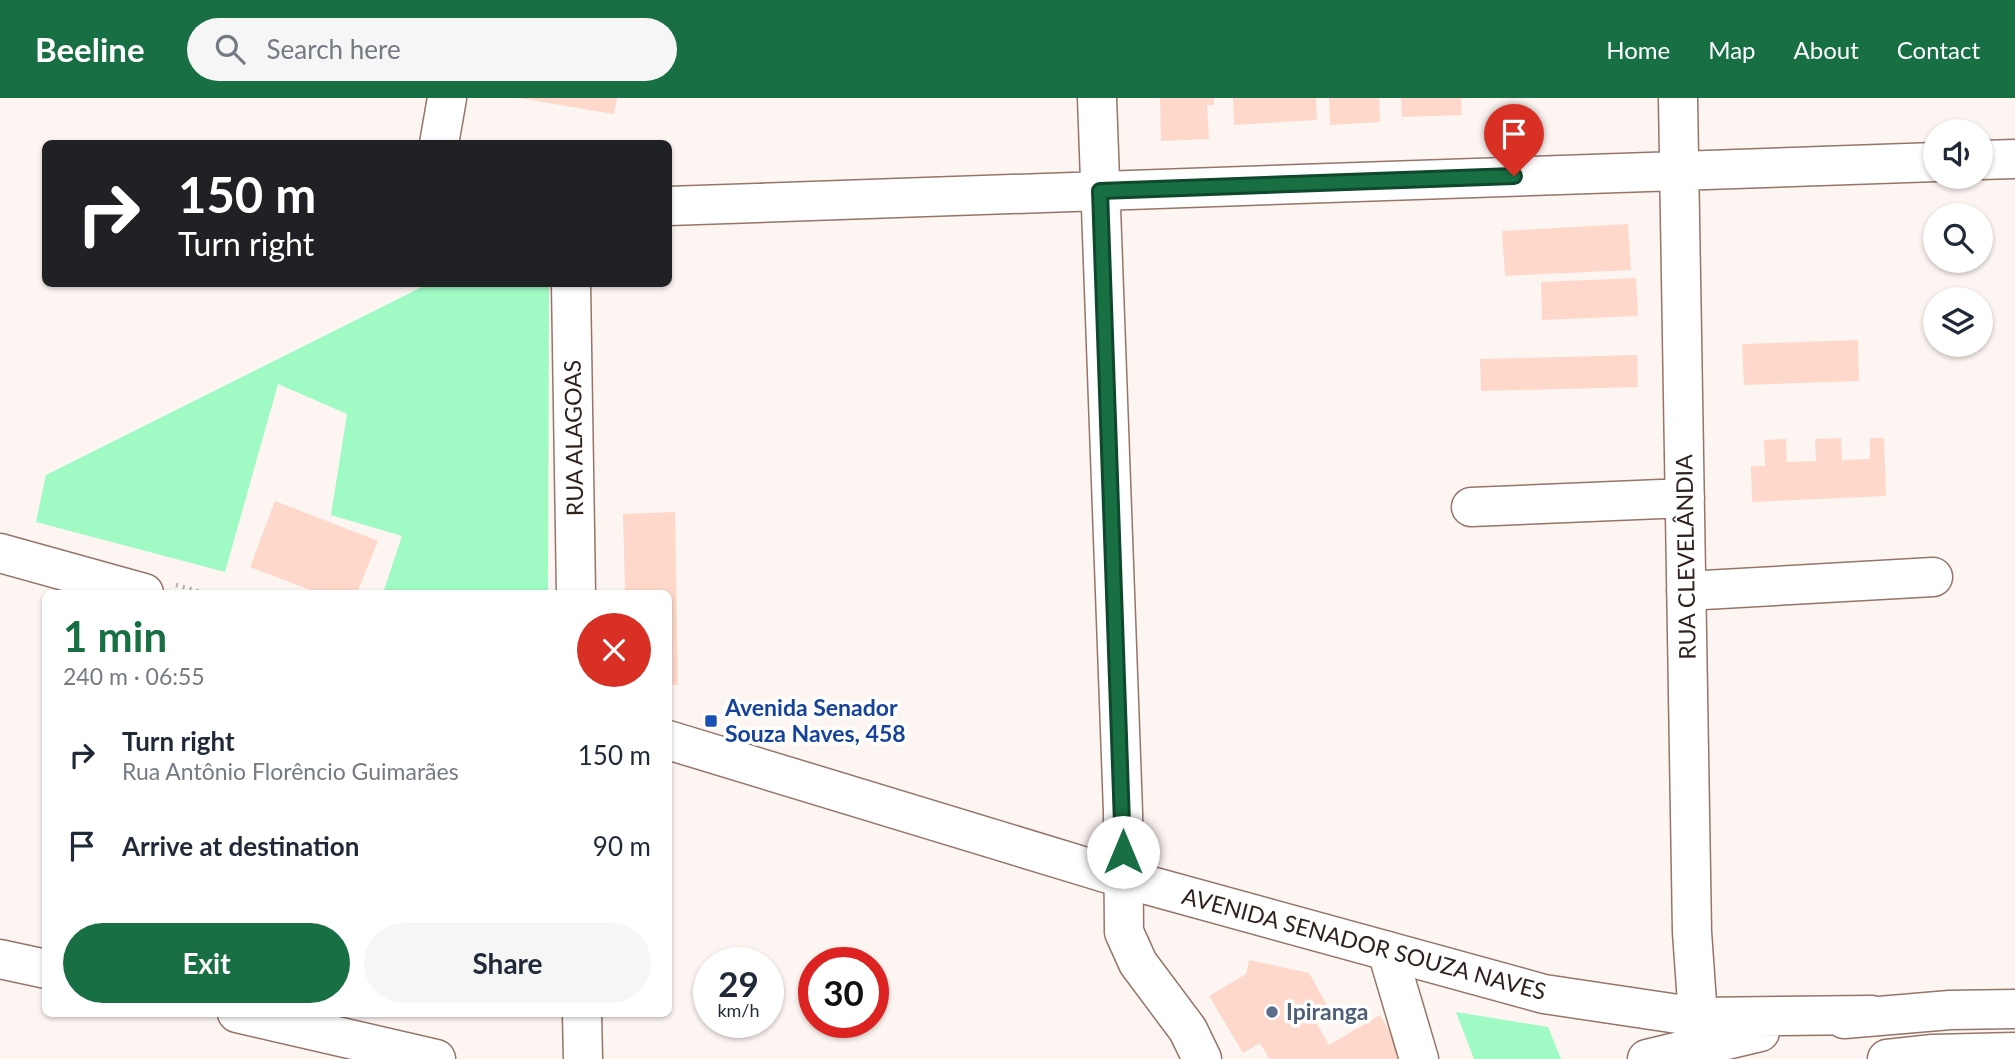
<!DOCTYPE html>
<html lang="en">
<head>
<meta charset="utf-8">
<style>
  :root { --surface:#fff; --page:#f6f6f7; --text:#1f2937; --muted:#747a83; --accent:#176f43 }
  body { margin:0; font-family:Lato,sans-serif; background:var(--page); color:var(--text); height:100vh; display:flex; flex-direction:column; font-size:26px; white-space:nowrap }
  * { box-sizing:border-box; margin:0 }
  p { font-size:23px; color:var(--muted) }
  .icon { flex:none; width:38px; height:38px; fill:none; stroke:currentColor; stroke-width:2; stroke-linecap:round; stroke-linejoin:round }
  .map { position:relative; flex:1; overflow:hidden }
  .drawer { position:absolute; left:42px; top:492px; width:630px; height:427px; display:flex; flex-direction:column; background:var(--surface); border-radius:10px; box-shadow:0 2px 5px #0004 }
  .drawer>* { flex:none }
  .guide { position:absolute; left:42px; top:42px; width:630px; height:147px; border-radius:10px; box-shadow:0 2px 5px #0004; background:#202124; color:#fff; overflow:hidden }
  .tools { position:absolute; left:1923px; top:21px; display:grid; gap:14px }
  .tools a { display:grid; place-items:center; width:70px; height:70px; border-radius:50%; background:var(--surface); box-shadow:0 2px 5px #0004; font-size:35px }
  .speed { position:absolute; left:693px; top:849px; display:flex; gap:14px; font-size:35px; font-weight:700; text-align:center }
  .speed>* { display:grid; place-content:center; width:91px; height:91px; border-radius:50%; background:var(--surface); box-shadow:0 2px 5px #0004; line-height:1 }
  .speed small { font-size:18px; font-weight:400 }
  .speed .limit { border:10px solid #d22; background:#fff; color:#111 }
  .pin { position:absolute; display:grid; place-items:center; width:60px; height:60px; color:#fff; margin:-72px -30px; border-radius:50% 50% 50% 0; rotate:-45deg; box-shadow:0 0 7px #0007 }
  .pin .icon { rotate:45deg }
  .me { position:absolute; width:77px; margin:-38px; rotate:0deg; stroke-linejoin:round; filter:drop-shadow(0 0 5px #0008) }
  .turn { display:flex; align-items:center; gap:24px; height:147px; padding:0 21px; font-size:32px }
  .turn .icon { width:91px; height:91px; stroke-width:2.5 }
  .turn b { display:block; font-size:49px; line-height:60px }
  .round { display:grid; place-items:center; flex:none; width:74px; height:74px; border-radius:37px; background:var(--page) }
  .summary { display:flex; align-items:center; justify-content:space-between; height:119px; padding:0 21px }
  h1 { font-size:42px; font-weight:700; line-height:52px; color:var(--accent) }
  .cta { display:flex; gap:14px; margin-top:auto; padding:14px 21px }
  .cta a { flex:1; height:80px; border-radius:42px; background:var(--accent); color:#fff; font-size:28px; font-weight:700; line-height:80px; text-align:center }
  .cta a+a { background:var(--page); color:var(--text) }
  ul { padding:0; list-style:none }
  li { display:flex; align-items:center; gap:21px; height:91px; padding:0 21px }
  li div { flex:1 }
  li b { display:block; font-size:26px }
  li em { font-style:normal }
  header { display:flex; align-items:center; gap:42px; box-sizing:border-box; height:98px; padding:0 35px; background:var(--accent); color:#fff }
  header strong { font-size:33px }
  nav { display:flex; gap:38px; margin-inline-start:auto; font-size:24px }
  .search { width:490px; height:63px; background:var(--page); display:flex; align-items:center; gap:18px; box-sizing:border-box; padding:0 24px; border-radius:38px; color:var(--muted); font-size:26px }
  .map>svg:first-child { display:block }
  .green { fill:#9ffac4 }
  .building { fill:#fed8ca }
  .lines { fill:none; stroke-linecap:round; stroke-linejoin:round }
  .minor-casing { stroke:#967468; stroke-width:41 }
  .major-casing { stroke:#967468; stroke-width:41 }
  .path { stroke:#b7ada9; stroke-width:4.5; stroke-dasharray:2 5; stroke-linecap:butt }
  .minor { stroke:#fff; stroke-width:38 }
  .major { stroke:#fff; stroke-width:38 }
  .route-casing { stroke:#0f482c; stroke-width:18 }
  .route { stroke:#176f43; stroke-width:12 }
  .transit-dot { fill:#1a4fb4; stroke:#fff; stroke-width:2.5 }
  .service-dot { fill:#5c6f8a; stroke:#fff; stroke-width:2.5 }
  .labels { text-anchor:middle; stroke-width:7; stroke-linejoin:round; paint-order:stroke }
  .street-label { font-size:23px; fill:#2f211c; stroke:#fff }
  .transit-label { font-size:23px; font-weight:bold; fill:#164399; stroke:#fff; text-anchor:start }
  .service-label { font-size:23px; font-weight:bold; fill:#4e5e75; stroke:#fff; text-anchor:start }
</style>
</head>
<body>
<header>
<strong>Beeline</strong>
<div class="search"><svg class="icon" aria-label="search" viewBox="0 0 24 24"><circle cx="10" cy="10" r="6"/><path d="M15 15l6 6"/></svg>Search here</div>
<nav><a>Home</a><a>Map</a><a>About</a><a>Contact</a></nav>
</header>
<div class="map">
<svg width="2015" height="961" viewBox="0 0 2015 961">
  <rect width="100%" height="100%" fill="#fdf5f2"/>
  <path class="green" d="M428,186H549L548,495H383L402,438L331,417L347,316L278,286L225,474L36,424L46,377Z
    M1456,914L1548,929L1561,961H1474Z"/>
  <path class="building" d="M519,0H617L614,16Z
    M1160,0H1214V7H1207L1209,41L1161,43Z
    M1233,0H1316L1317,22L1234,27Z
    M1329,0H1379L1380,24L1330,27Z
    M1401,0H1461L1462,17L1402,19Z
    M1628,126L1631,172L1505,178L1502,133Z
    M1636,180L1638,218L1542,222L1541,184Z
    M1858,242L1859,283L1744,287L1742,246Z
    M1637,257L1638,289L1481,293L1480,261Z
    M1841,340L1842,362L1870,361V340H1884L1886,398L1752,404L1751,368H1765L1764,342L1786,341L1787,364L1816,363L1815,341Z
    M275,403L378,443L357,495H318L250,469Z
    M675,414L678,587H668V495H625L623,416Z
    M1249,862L1309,875L1329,911L1314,921L1329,947L1380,917L1406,961H1269L1260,945L1243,955L1209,898L1246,876Z"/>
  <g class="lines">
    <defs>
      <path id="minor" d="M1097,0L1123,714L1124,834L1138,865L1188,932L1202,961
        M1678,0L1692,834L1698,919
        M439,46L447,0
        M1981,62L2015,61
        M668,108L1936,64
        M571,186L576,495
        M1471,409L1685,400
        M1686,493L1933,479
        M1387,853L1419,961
        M0,861L46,871
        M237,915L436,961
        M582,915L583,961
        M1887,961L1933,956L2015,954"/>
      <path id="major" d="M0,455L144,495
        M668,642L1122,780L1544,896L1698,919L1871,917
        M1844,921L1950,912L2015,911
        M1647,961L1760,934"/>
    </defs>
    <use href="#minor" class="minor-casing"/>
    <use href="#major" class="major-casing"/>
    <path class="path" d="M176,487L205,495"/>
    <use href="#minor" class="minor"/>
    <use href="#major" class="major"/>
  </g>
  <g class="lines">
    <defs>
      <path id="route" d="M1123,754L1100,93L1514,78"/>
    </defs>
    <use href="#route" class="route-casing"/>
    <use href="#route" class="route"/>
  </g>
  <rect class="transit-dot" x="704" y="616" width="14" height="14" rx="3.5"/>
  <circle class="service-dot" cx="1272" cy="914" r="7"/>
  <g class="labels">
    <g class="street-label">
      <text transform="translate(574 340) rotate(-91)" y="8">RUA ALAGOAS</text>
      <text transform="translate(1686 459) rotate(-91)" y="8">RUA CLEVELÂNDIA</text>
      <text transform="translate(1364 846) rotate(15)" y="8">AVENIDA SENADOR SOUZA NAVES</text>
    </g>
    <g class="transit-label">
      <text x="725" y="618">Avenida Senador<tspan x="725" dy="26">Souza Naves, 458</tspan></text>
    </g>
    <g class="service-label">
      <text x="1286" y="922">Ipiranga</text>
    </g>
  </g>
</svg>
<div class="tools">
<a><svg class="icon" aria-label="sound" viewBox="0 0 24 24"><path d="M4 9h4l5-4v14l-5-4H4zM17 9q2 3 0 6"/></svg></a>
<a><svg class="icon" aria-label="search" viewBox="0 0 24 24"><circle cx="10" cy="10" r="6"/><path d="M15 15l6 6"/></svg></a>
<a><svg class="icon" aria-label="layers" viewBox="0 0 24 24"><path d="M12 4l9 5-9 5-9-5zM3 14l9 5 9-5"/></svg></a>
</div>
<div class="speed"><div>29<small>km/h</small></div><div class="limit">30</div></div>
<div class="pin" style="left:1514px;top:78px;background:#d93025"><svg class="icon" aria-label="arrive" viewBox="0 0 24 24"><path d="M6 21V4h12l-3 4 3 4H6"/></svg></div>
<svg class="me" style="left:1123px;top:754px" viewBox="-20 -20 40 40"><circle r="19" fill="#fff"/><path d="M0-13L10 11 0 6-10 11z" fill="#176f43"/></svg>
<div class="guide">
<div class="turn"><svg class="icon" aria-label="right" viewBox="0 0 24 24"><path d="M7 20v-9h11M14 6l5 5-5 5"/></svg><div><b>150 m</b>Turn right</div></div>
</div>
<section class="drawer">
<div class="summary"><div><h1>1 min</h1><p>240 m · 06:55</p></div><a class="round" style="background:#d93025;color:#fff"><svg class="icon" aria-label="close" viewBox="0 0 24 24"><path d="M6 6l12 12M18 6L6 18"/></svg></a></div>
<ul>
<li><svg class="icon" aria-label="right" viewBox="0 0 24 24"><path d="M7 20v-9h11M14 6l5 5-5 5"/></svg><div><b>Turn right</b><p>Rua Antônio Florêncio Guimarães</p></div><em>150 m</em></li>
<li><svg class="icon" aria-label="arrive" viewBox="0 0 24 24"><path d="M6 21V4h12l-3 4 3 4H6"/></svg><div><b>Arrive at destination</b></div><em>90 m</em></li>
</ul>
<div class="cta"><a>Exit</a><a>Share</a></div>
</section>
</div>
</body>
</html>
